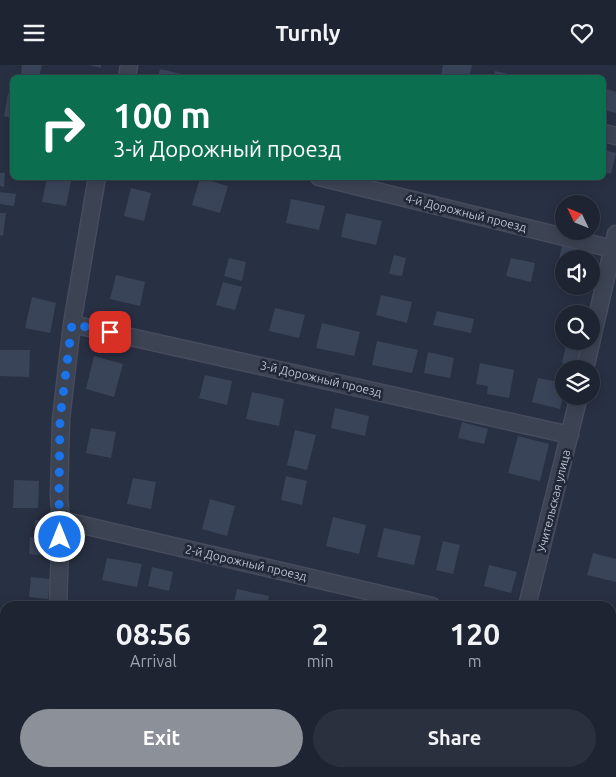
<!DOCTYPE html>
<html lang="en">
<head>
<meta charset="utf-8">
<style>
  :root { --surface:#1e2432; --page:#2b303e; --text:#f1f3f6; --muted:#a1a4ac; --line:#3c414d; --accent:#8c9099 }
  body { margin:0; font-family:Ubuntu,sans-serif; background:var(--page); color:var(--text); height:100vh; display:flex; flex-direction:column; font-size:19px; white-space:nowrap }
  * { box-sizing:border-box; margin:0 }
  p { font-size:16px; color:var(--muted) }
  .icon { flex:none; width:28px; height:28px; fill:none; stroke:currentColor; stroke-width:2; stroke-linecap:round; stroke-linejoin:round }
  .map { position:relative; flex:1; overflow:hidden }
  .sheet { position:absolute; left:0px; top:536px; width:616px; height:176px; display:flex; flex-direction:column; background:var(--surface); border-radius:15px 15px 0 0; box-shadow:0 2px 12px #0003,0 0 0 1px var(--line) }
  .sheet>* { flex:none }
  .guide { position:absolute; left:10px; top:10px; width:596px; height:105px; border-radius:8px; box-shadow:0 2px 12px #0003,0 0 0 1px var(--line); background:#0b6e4f; color:#fff; overflow:hidden }
  .needle { width:32px; rotate:313deg }
  .tools { position:absolute; left:555px; top:130px; display:grid; gap:10px }
  .tools a { display:grid; place-items:center; width:45px; height:45px; border-radius:50%; background:var(--surface); box-shadow:0 2px 12px #0003,0 0 0 1px var(--line); font-size:25px }
  .pin { position:absolute; display:grid; place-items:center; width:42px; height:42px; color:#fff; margin:-21px; border-radius:10px; box-shadow:0 2px 8px #0006 }
  .me { position:absolute; width:55px; margin:-28px; rotate:0deg; stroke-linejoin:round; filter:drop-shadow(0 0 4px #0008) }
  .turn { display:flex; align-items:center; gap:18px; height:105px; padding:0 20px; font-size:22px }
  .turn .icon { width:65px; height:65px; stroke-width:2.5 }
  .turn b { display:block; font-size:35px; line-height:42px }
  .eta { display:flex; justify-content:space-evenly; align-items:center; height:85px; text-align:center }
  .eta b { font-size:30px; font-weight:600; line-height:35px }
  .button { display:flex; gap:10px; margin-top:auto; padding:10px 20px }
  .button a { flex:1; height:58px; border-radius:30px; background:var(--accent); color:#fff; font-size:20px; font-weight:600; line-height:58px; text-align:center }
  .button a+a { background:var(--page); color:var(--text) }
  header { display:flex; justify-content:space-between; align-items:center; height:65px; padding:0 20px; background:var(--surface); font-size:22px; font-weight:600 }
  .map>svg:first-child { display:block }
  .building { fill:#3a4459 }
  .lines { fill:none; stroke-linecap:round; stroke-linejoin:round }
  .minor-casing { stroke:#464c5c; stroke-width:19 }
  .minor { stroke:#3c4353; stroke-width:16 }
  .route { stroke:#1a73e8; stroke-width:9; stroke-dasharray:0 16.2 }
  .labels { text-anchor:middle; stroke-width:5; stroke-linejoin:round; paint-order:stroke }
  .street-label { font-size:12px; fill:#babfcd; stroke:#212838 }
</style>
</head>
<body>
<header><svg class="icon" aria-label="menu" viewBox="0 0 24 24"><path d="M4 6h16M4 12h16M4 18h16"/></svg>Turnly<svg class="icon" aria-label="heart" viewBox="0 0 24 24"><path d="M12 20l-8-8c-3-5 5-10 8-4 3-6 11-1 8 4z"/></svg></header>
<div class="map">
<svg width="616" height="712" viewBox="0 0 616 712">
  <rect width="100%" height="100%" fill="#283043"/>
  <path class="building" d="M22,0H42L39,12L21,10Z
    M88,0H101V3Z
    M443,0H472L469,12L441,11Z
    M160,4L195,12H158Z
    M495,6L522,12H494Z
    M604,23L616,27V48L604,45Z
    M8,28L12,29V53L4,51Z
    M604,85L616,88L611,109L604,107Z
    M0,108H5L4,122L0,121Z
    M47,112H72L66,141L42,137Z
    M200,113L228,121L220,148L192,140Z
    M131,123L151,128L144,156L124,151Z
    M0,127L16,129L14,141L0,139Z
    M291,134L325,141L319,165L286,158Z
    M0,148H6L3,171L0,170Z
    M346,148L382,156L376,180L341,172Z
    M562,181L582,186L580,194H564V199L558,198Z
    M394,190L406,193L402,211L389,209Z
    M229,193L246,197L242,216L224,211Z
    M511,193L535,198L531,217L506,211Z
    M116,210L145,217L140,241L110,234Z
    M223,217L242,222L235,245L216,240Z
    M381,230L412,237L407,258L376,250Z
    M32,232L56,238L50,268L25,263Z
    M275,243L305,250L299,273L269,266Z
    M437,246L474,254L471,268L433,260Z
    M322,258L360,267L354,291L316,283Z
    M377,276L418,285L412,308L372,300Z
    M567,276L584,279L579,302L562,298Z
    M0,285H30L29,312L0,311Z
    M428,287L454,293L450,313L424,308Z
    M94,291L123,299L114,332L86,324Z
    M480,298L514,305L509,333L487,329L488,321L476,319Z
    M205,310L232,316L227,340L199,333Z
    M538,313L564,318V329L560,344L532,337Z
    M252,327L284,334L279,361L246,354Z
    M335,343L369,351L365,371L331,363Z
    M462,357L488,364L484,379L458,373Z
    M91,363L116,367L111,393L86,388Z
    M295,365L316,370L307,405L287,400Z
    M518,371L549,379L540,416L508,408Z
    M286,411L307,416L302,440L281,435Z
    M133,413L156,417L151,444L127,439Z
    M14,415L39,416L38,443H13Z
    M210,434L235,441L227,471L202,464Z
    M333,452L366,460L359,489L326,481Z
    M35,455L51,456V470L34,469Z
    M384,463L421,471L414,500L377,492Z
    M30,472L52,474L50,491L29,489Z
    M443,476L460,480L453,509L436,505Z
    M593,488L616,494V517L587,510Z
    M107,493L142,499L137,522L102,515Z
    M489,500L517,507L511,528L484,521Z
    M152,502L173,507L169,526L148,521Z
    M31,512L50,514L48,534L29,532Z
    M237,524L269,531L267,541H233Z
    M611,637L616,638V653L611,651Z
    M14,708H37V712H14Z
    M195,708L213,711V712H194Z
    M394,708H419L418,712Z"/>
  <g class="lines">
    <defs>
      <path id="minor" d="M127,12L129,0
        M604,68L616,71
        M319,112L613,184
        M72,259L570,370
        M585,304L616,169
        M61,455L432,541
        M58,541L61,455L59,431L61,354L72,259L97,112
        M527,541L579,331
        M276,708L295,712
        M51,712V708
        M486,712L487,708"/>
    </defs>
    <use href="#minor" class="minor-casing"/>
    <use href="#minor" class="minor"/>
  </g>
  <g class="lines">
    <path class="route" d="M60,472L59,431L60,354L72,259L110,267"/>
  </g>
  <g class="labels">
    <g class="street-label">
      <text transform="translate(466 148) rotate(14)" y="4">4-й Дорожный проезд</text>
      <text transform="translate(321 314) rotate(13)" y="4">3-й Дорожный проезд</text>
      <text transform="translate(554 436) rotate(-76)" y="4">Учительская улица</text>
      <text transform="translate(246 498) rotate(13)" y="4">2-й Дорожный проезд</text>
    </g>
  </g>
</svg>
<div class="tools">
<a><svg class="needle" viewBox="-14 -14 28 28"><path d="M0-13l5 13h-10z" fill="#e53935"/><path d="M0 13l5-13h-10z" fill="#a1a4ac"/></svg></a>
<a><svg class="icon" aria-label="sound" viewBox="0 0 24 24"><path d="M4 9h4l5-4v14l-5-4H4zM17 9q2 3 0 6"/></svg></a>
<a><svg class="icon" aria-label="search" viewBox="0 0 24 24"><circle cx="10" cy="10" r="6"/><path d="M15 15l6 6"/></svg></a>
<a><svg class="icon" aria-label="layers" viewBox="0 0 24 24"><path d="M12 4l9 5-9 5-9-5zM3 14l9 5 9-5"/></svg></a>
</div>
<div class="pin" style="left:110px;top:267px;background:#d93025"><svg class="icon" aria-label="arrive" viewBox="0 0 24 24"><path d="M6 21V4h12l-3 4 3 4H6"/></svg></div>
<svg class="me" style="left:60px;top:472px" viewBox="-20 -20 40 40"><circle r="17" fill="#1a73e8" stroke="#fff" stroke-width="3"/><path d="M0-11L8 9 0 5-8 9z" fill="#fff"/></svg>
<div class="guide">
<div class="turn"><svg class="icon" aria-label="right" viewBox="0 0 24 24"><path d="M7 20v-9h11M14 6l5 5-5 5"/></svg><div><b>100 m</b>3-й Дорожный проезд</div></div>
</div>
<section class="sheet">
<div class="eta">
<div><b>08:56</b><p>Arrival</p></div>
<div><b>2</b><p>min</p></div>
<div><b>120</b><p>m</p></div>
</div>
<div class="button"><a>Exit</a><a>Share</a></div>
</section>
</div>
</body>
</html>
